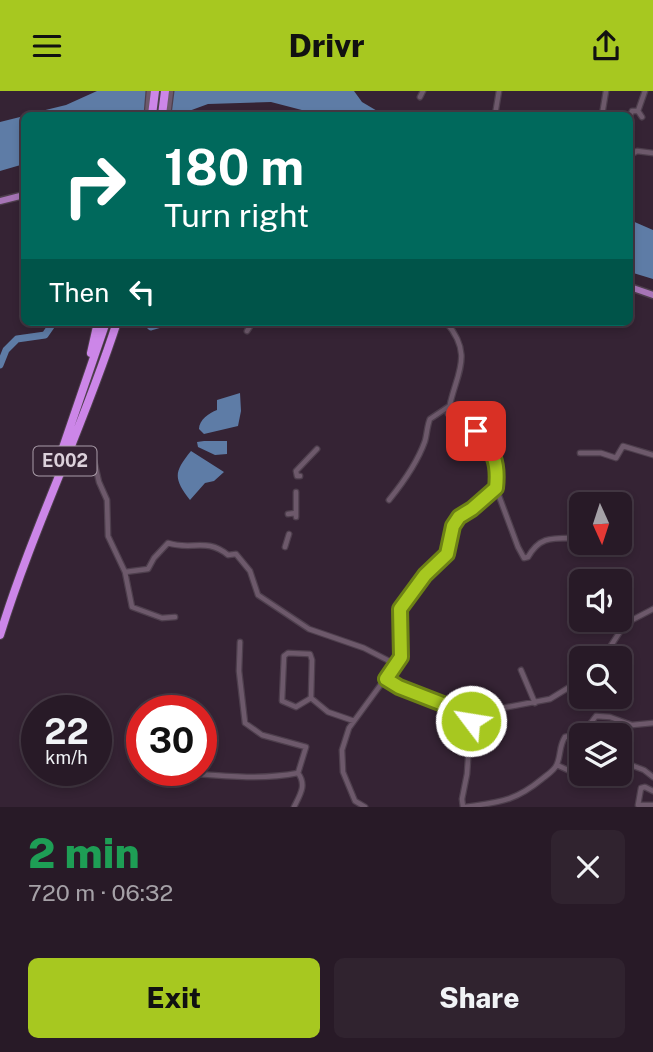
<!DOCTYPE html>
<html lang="en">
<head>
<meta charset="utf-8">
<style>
  :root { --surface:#281a27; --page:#30232f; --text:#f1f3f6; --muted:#a5a1a7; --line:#443844; --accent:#a7c820 }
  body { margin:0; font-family:"Public Sans",sans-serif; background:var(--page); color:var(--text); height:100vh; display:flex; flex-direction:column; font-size:26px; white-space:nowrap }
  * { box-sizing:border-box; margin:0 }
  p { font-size:23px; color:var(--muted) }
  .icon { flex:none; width:38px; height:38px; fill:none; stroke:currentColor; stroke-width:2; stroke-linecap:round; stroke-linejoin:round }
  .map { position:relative; height:716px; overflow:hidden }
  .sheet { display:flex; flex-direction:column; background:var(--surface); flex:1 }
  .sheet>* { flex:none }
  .guide { position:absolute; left:21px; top:21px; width:612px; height:214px; border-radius:10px; box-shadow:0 4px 10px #0003,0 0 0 2px var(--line); background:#00695c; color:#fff; overflow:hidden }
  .needle { width:46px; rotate:177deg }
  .tools { position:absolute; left:569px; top:401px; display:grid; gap:14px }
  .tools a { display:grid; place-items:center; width:63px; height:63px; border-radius:10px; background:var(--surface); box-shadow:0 4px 10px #0003,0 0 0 2px var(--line); font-size:35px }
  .speed { position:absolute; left:21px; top:604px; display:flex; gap:14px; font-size:35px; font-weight:700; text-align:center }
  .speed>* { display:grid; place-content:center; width:91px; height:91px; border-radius:50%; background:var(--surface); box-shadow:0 4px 10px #0003,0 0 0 2px var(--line); line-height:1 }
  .speed small { font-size:18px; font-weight:400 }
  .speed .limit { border:10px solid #d22; background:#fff; color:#111 }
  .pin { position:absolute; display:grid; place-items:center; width:60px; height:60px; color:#fff; margin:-30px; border-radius:14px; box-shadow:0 4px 10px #0006 }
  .me { position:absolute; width:77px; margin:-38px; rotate:301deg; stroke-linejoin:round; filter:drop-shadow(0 0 5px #0008) }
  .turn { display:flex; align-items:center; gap:24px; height:147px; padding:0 28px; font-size:32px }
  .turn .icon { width:91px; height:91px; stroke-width:2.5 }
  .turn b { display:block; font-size:49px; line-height:60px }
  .then { display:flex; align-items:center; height:66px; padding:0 28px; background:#0003; gap:14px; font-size:26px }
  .round { display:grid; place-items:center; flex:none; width:74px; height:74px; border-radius:10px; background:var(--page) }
  .head { display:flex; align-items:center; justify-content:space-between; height:119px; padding:0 28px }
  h1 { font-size:42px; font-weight:800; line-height:52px; color:#1e9e55 }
  .cta { display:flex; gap:14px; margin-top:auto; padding:14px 28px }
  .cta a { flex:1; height:80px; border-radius:10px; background:var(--accent); color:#111; font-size:28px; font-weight:800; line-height:80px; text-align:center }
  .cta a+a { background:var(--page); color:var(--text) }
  header { display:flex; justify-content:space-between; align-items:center; height:91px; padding:0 28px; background:var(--accent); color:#111; font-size:32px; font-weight:800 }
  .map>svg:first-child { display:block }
  .water { fill:#5e7ca6 }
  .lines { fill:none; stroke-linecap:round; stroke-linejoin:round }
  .river { stroke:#5e7ca6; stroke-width:7 }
  .minor-casing { stroke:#4e3f4d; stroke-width:7 }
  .major-casing { stroke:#4e3f4d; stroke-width:9 }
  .highway-casing { stroke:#4e3f4d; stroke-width:10 }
  .minor { stroke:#6d596b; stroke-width:4.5 }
  .major { stroke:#a674b6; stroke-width:6 }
  .highway { stroke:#cc86e8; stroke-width:8 }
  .route-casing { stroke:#6d8215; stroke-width:18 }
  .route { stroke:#a7c820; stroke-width:12 }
  .labels { text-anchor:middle; stroke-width:7; stroke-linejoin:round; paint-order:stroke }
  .shield { fill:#352334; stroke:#aa9da9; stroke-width:2 }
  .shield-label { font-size:18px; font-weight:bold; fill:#dcd1db }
</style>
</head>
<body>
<header><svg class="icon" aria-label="menu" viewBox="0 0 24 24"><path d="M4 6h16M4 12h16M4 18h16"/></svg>Drivr<svg class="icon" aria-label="share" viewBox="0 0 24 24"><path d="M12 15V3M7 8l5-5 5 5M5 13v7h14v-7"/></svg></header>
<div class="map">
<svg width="653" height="716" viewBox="0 0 653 716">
  <rect width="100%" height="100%" fill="#352334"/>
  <path class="water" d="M97,0H354L362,11L384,24H321L271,11L208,13L178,24H25L66,14Z
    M24,25V73L0,80V31Z
    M630,129L653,139V188L630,181Z
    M240,302L241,320L238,335L204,343L199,338C199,329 209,322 217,319V309Z
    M204,350H227V363L215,364L198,356L197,351Z
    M191,360L224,381L214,390L205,392L190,409C173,387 174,381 191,360Z"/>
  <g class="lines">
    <path class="river" d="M139,231L147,232L151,236L168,231
      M0,274L6,259L17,248L45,244L54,231"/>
    <defs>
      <path id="minor" d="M420,6L423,0
        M147,24L149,0
        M168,24L171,0
        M495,24L499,0
        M602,24L606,0
        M630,25L632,20H638
        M642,26L638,20L645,0
        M632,63L637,60L653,62
        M630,96H631
        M247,240L253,231
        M92,361L99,391L107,409L108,445L125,481L148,478L154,467L168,452C192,460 206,446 228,464L236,463L250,480L258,504L309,538L364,557L397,574
        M580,362H601L616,367L623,355L653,364
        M300,385H297L296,380L317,358
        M496,397L518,456L524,467L528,466C539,447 549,447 571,447L582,459L591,452
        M296,401V426
        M389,409C402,393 418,370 425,350C427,343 427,335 430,328L448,316
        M288,423L296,422
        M285,456L289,443
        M125,481L132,516L162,527L175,526
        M240,551L239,580L245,632L262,644L306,656L298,682
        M288,562L310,563L312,569L311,607L296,616L282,610L284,565Z
        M603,567L621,539L632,529L653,518
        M521,579L535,612
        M386,588L399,596L471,623L550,608L581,589
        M311,607L328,621L354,630
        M620,670L644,679L653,686
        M557,674L583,686V689L588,692L595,682
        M173,681C215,684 256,690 298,682C307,694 300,704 294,716
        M653,700L645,696L641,697L638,714H653
        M365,716L355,710L343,681L342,659L349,637L401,566L400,518L425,484L447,463L453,435L459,426L472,418L496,397L498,378L490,356L464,329L448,323C454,284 476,266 446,231
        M463,716L462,708L467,683L471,623
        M465,716C499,711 514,711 542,688C547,684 555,679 557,673C561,664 559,655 565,646L584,641L596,625L610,626L632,634L653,632"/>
      <path id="major" d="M0,110L24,104
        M630,196L653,204"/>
      <path id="highway" d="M152,24L155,0
        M162,24L165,0
        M91,262L98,231
        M56,377L106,231
        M0,544C33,437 83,337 117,231"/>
    </defs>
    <use href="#minor" class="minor-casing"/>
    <use href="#major" class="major-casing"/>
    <use href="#highway" class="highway-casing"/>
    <use href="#minor" class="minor"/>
    <use href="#major" class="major"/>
    <use href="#highway" class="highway"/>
  </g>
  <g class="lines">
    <defs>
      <path id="route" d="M471,630V624L399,596L386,588L401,566L400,518L425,484L447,463L453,435L459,426L472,418L496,397C499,370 493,360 476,340"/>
    </defs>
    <use href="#route" class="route-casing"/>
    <use href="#route" class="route"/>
  </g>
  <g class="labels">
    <rect class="shield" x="33.5" y="355.5" width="63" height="29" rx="5"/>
    <g class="shield-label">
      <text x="65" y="376">E002</text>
    </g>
  </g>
</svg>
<div class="tools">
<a><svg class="needle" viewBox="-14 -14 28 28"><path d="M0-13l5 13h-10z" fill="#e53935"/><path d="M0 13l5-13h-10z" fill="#a5a1a7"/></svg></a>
<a><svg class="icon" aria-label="sound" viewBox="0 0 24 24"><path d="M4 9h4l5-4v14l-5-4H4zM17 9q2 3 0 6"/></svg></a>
<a><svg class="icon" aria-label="search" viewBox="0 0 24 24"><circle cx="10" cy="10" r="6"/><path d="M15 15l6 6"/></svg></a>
<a><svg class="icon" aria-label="layers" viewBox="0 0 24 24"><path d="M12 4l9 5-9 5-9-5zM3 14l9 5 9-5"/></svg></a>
</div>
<div class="speed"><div>22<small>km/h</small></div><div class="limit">30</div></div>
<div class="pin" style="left:476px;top:340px;background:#d93025"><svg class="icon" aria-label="arrive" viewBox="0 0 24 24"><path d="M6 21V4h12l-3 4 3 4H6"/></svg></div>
<svg class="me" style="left:471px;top:630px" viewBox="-20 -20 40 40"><circle r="17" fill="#a7c820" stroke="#fff" stroke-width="3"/><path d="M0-11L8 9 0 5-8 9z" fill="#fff"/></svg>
<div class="guide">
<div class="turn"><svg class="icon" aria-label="right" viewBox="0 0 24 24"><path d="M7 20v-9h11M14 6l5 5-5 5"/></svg><div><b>180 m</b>Turn right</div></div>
<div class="then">Then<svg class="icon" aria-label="left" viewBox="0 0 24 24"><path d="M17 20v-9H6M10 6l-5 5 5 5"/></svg></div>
</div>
</div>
<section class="sheet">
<div class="head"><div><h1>2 min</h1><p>720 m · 06:32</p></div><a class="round"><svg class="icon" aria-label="close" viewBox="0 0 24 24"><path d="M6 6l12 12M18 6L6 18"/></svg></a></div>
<div class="cta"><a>Exit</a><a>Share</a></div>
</section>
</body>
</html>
